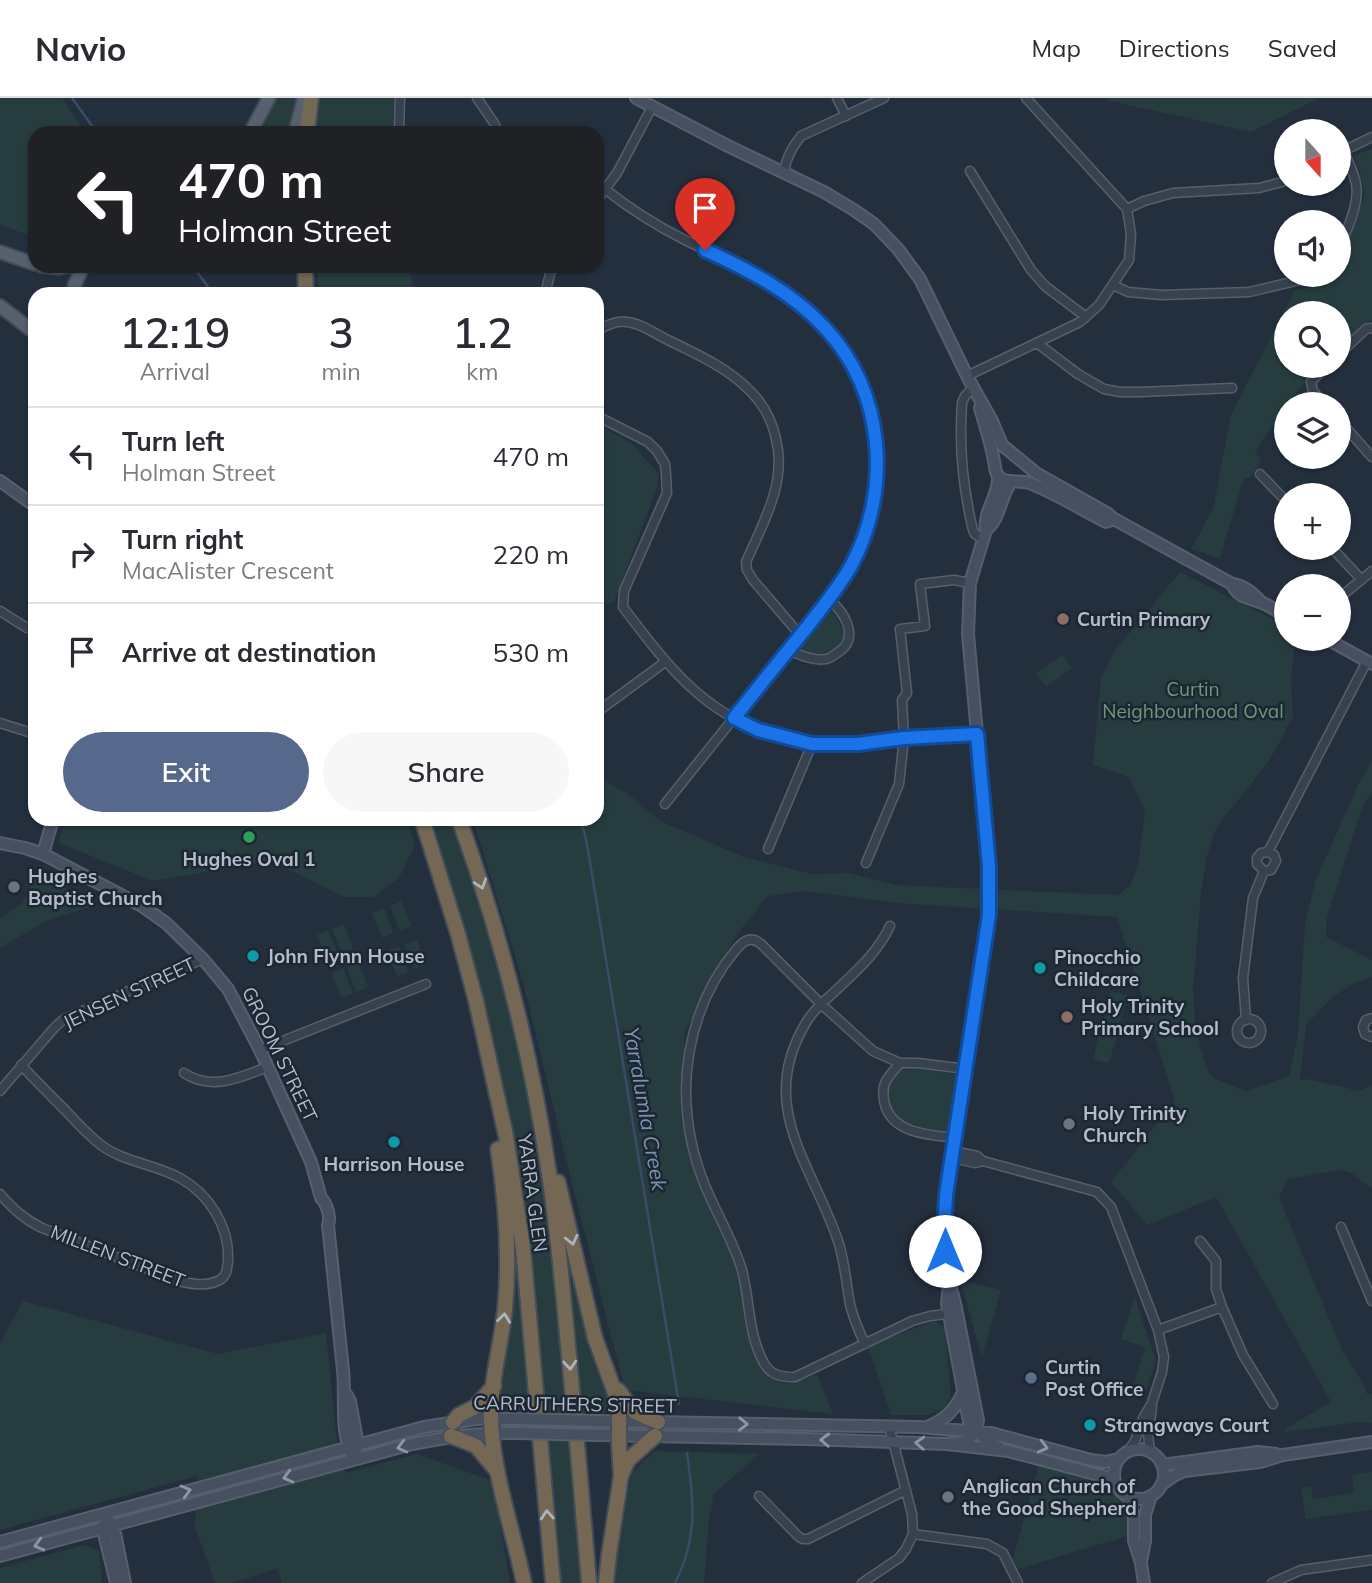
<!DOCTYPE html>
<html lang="en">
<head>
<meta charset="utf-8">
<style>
  :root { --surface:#fff; --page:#f7f7f7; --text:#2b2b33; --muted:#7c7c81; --line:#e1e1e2; --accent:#56698c }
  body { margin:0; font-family:Mulish,sans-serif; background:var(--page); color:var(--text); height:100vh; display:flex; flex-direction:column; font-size:26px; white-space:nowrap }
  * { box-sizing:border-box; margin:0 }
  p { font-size:23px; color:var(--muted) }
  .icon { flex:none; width:38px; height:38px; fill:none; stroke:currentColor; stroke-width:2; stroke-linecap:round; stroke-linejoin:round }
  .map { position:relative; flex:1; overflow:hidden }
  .drawer { position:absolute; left:28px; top:189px; width:576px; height:539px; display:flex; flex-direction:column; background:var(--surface); border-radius:21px; box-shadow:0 2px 5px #0004 }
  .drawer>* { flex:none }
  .guide { position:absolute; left:28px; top:28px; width:576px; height:147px; border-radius:21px; box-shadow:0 2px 5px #0004; background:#202124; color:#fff; overflow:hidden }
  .needle { width:46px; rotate:159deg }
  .buttons { position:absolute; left:1274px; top:21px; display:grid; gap:14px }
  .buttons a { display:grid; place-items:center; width:77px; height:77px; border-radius:50%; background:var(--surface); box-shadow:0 2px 5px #0004; font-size:35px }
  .pin { position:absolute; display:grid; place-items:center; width:60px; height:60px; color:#fff; margin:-72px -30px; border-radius:50% 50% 50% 0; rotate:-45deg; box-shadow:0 0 7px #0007 }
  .pin .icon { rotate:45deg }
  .me { position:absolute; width:77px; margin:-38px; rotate:0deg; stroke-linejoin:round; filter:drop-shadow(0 0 5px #0008) }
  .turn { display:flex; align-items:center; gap:24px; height:147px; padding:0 35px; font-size:32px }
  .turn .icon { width:91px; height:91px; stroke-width:2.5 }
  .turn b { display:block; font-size:49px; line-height:60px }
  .eta { display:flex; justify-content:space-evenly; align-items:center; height:119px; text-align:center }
  .eta b { font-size:42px; font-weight:600; line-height:49px }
  .button { display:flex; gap:14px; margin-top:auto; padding:14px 35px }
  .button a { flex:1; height:80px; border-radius:42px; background:var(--accent); color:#fff; font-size:28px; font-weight:600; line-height:80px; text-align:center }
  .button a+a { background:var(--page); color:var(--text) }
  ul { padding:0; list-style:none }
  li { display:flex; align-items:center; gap:21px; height:98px; padding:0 35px; border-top:2px solid var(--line) }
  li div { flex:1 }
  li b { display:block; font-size:26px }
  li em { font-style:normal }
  header { display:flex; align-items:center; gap:42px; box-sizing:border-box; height:98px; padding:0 35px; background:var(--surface); border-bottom:2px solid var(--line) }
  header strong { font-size:33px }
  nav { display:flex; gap:38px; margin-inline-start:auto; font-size:24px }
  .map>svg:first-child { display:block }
  .green { fill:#263c3f }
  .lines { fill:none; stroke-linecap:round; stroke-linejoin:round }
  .stream { stroke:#394c67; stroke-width:2.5 }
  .street-casing { stroke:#565f6c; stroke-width:11 }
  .secondary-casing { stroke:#565f6c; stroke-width:14 }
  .primary-casing { stroke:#414a57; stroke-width:16 }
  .highway-casing { stroke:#434c59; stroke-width:18 }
  .street { stroke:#38414e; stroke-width:8 }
  .secondary { stroke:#465061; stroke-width:10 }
  .primary { stroke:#56606e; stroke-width:12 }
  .highway { stroke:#746855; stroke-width:14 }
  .secondary-bridge-casing { stroke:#565f6c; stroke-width:14; stroke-linecap:butt }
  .secondary-bridge { stroke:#465061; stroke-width:10 }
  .oneway { stroke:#aeb4bd }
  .oneway2 { stroke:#8e96a5 }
  .route-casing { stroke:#114b97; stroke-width:18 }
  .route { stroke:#1a73e8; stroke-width:12 }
  .education-dot { fill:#8d6e63; stroke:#1d2633; stroke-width:2.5 }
  .leisure-dot { fill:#2e9e5b; stroke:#1d2633; stroke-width:2.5 }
  .worship-dot { fill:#6b7280; stroke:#1d2633; stroke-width:2.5 }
  .culture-dot { fill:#0f9aa8; stroke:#1d2633; stroke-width:2.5 }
  .service-dot { fill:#5c6f8a; stroke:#1d2633; stroke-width:2.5 }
  .labels { text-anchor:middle; stroke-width:5; stroke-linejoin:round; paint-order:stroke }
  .poi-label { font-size:19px; font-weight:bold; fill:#b4bcc9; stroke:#1d2633; text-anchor:start }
  .park-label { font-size:19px; fill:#6b9a76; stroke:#1d2633 }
  .street-label { font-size:19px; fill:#b4bcc9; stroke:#1d2633 }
  .water-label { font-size:21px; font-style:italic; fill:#7c92b1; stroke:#1d2633 }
</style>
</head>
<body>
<header>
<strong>Navio</strong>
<nav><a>Map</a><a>Directions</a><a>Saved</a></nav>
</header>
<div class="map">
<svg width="1372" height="1485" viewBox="0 0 1372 1485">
  <rect width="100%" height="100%" fill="#242f3e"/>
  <path class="green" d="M0,0H62L86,35H35V140L0,126Z
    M274,0H397L396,35H255Z
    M1107,0H1319L1251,34L1110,3Z
    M1372,51V222L1339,253V215H1286V268H1323L1301,288L1288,306H1286V309L1255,353L1261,362L1251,379L1243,382L1220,460L1191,451L1213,411L1231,317L1295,192L1334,184L1337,177H1339V172L1365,96L1360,74L1353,57Z
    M316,168H410L412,184L416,196H319Z
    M597,326L631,345L659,376L657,390L614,504L597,510Z
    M1180,474L1286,528V541H1295L1291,583L1293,619L1269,663L1216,730L1206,762L1201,795L1193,891L1195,923L1201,953L1210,977L1225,985L1247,993L1289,978L1298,936L1305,826L1316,781L1360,683L1372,663V694L1362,710L1327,819L1326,839L1372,862V879L1352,886L1332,900L1306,927L1300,982L1308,981L1359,993L1372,987V1091L1351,1075L1340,1072L1287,1081L1279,1100L1343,1254L1363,1285L1367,1296H1372V1325L1359,1324L1285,1334V1331L1331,1304L1216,1099L1147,1127L1111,1084L1175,1003L1117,819L896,805L805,793L768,798L737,836L685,933L682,1011L696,1073L740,1178L760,1268L776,1280L796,1284L817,1276L833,1316L625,1292L566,1061L524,888L473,721H597V673L611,687L626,694L660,723L744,759L811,776L849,775L895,787L1118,797L1131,787L1139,761L1145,712L1129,679L1093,667L1101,580L1116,551Z
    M832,513L841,528L845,542C830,558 823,556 801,554L799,550Z
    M1062,557L1072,570L1046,589L1036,575Z
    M65,721H406L415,747L399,780L374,799H344L294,774L273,766L261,765L153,783L59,745Z
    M427,721H455L477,785L521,954L519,955L540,1063L554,1163L581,1485H558L509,1022L489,928Z
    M37,776L97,807L46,823L0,850V820L22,806Z
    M402,803L411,828L400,833L390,808Z
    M384,810L393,835L382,840L372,815Z
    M344,826L353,851L342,855L332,831Z
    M328,832L338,857L326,861L317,837Z
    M417,842L426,867L415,871L405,846Z
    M399,849L408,874L397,878L387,853Z
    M358,864L368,889L356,894L347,869Z
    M343,870L353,895L341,900L332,875Z
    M1111,893L1128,897L1119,928L1103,924Z
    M1101,930L1118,934L1109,965L1093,961Z
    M897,966L959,977L951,1036L909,1028L897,1023L887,1004L886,995Z
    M512,1117L521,1188L531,1315L497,1311Z
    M569,1152L615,1314L582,1316Z
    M960,1182L1001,1192L982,1259Z
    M1135,1199L1155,1260L1154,1269L1145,1295L1132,1292L1145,1249L1121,1241Z
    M23,1203L218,1256L326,1235L337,1344L345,1375L417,1356L493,1383L510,1485H282L278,1470L232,1485H215L195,1429L197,1378L0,1432V1245Z
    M934,1223L945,1229L951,1299L943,1311L927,1317H891L868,1248Z
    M655,1353L759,1356L714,1396L709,1421L704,1485H610L632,1374Z
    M1039,1366L1111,1385L1127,1402L1131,1437L1018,1471L1013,1461Z
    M1372,1374V1412L1306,1421L1301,1390L1314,1388L1311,1389L1313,1401L1354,1395L1352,1377Z
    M84,1447L99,1452L102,1485H0V1470Z"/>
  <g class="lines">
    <path class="stream" d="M72,0L97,35
      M193,168L213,196
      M338,196L339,190
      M580,721L585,737L589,758L679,1306
      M675,1485C698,1441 694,1403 687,1355"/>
    <defs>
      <path id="street" d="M477,0L494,25L498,35
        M837,0L846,18
        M399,35L400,0
        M1341,54L1372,39
        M970,73L1031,172L1045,188L1086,219
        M784,74C786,60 792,49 801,38L884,0
        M605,91C630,111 657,128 685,142C717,158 750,171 779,191C864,249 903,348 862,446C853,466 841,483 829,501L665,706
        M597,102L617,75L652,9
        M1127,111L1144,103L1173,95L1259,90L1286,83
        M1339,152C1346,132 1360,107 1356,86C1354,74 1348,64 1344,53
        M1113,187L1128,194L1162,197L1249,194L1321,177
        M545,196L552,168
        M597,233C605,228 617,222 627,224C640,225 654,235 666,241C694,255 725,268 748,291C762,304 772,322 776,341C787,385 763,425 746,464L747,472L753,482L800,537
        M1037,245L1078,276L1104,291L1120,294H1141L1232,290
        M1339,256L1366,231L1372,230
        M967,278L1080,224L1099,207L1129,162L1131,136L1127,111L1026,0
        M973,290L965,298L962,305C959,347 963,391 973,432L975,436L983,441
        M1324,306L1313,293L1311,284L1326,268
        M597,318L648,344L657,353L665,366L666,376L667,395L624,493L623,509C667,567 702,615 775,638C786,641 799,645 811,646C841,650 873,643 902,641C927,638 952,638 977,636
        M1339,322L1372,359
        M1260,376L1286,403
        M1332,450L1361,481
        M1339,500L1372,473
        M0,513L27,530L35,532
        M788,552C800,557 813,563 826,561C831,560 836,556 840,553C860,538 843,513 829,501
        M597,614L665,564
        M0,625L35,636
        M768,751L812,646
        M1268,754L1274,757L1276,763L1271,772L1264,773L1257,766V760L1261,755L1268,754L1367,563
        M866,765L899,686L904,640L902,602L907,595L900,531L925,528L920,486L954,482L970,485
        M1372,920L1366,922L1363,929L1365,936L1372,939
        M1237 933a12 12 0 1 1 24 0a12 12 0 1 1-24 0Z
        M1246,922L1243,880L1253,800L1264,773
        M260,952L426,886
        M900,965C896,970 890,976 886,983C882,991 883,1002 886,1010C896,1036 931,1037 955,1040
        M184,975C211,993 240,980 267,969
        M0,993L55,929L64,921L203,861
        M953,1053L977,1058L983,1063L1097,1094L1111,1109L1158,1232L1164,1259L1162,1274L1152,1305L1143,1320L1135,1343L1129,1352
        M952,1060L975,1065L983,1063
        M0,1096C13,1111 24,1121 42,1130L178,1183C192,1186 206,1189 220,1182C227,1177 227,1171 228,1163C230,1129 209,1096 180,1080C155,1066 123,1064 101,1047C88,1037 77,1025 66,1013C51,998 36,983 21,967
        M1341,1129L1372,1203
        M1200,1143L1216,1163V1191L1222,1209L1243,1257L1273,1306
        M954,1215L930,1218L912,1223L795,1279C782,1279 771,1278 764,1265C748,1237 750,1202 742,1172C734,1146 721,1123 710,1099C694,1065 686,1027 686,990C687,941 703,891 735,853C743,843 750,837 761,846L821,906L873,953L900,965H918L966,971
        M1158,1232L1222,1209
        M865,1246C859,1233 853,1220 850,1206C846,1185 845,1164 838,1143C812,1066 755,1007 807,923C813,913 823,904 832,896C854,875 877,856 890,828
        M1151,1354C1145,1337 1151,1325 1152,1308
        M759,1398L799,1439L803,1441H808L906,1392
        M913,1436L987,1446L1003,1455L1018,1485
        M862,1485L899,1460L906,1451L913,1436L912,1416L889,1328
        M1272,1485L1301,1472L1372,1462"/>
      <path id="secondary" d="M636,0L728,48L824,94L854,112L874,126L898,151L920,181L968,280L992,323L1002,347L1036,375L1107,415L1114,421L1232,486C1244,487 1253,495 1261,504
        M980,310C985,328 991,345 994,363C995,368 995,374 998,378C1005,386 1019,382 1029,385C1056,395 1080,411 1106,424L1114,421
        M0,383L35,408
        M986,432C1001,420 1000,398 1012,383
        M1232,486C1237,499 1248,500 1260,504C1269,507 1278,514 1286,518
        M1327,541L1372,566
        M0,745L25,750L43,756L142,808L166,825L203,861L228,891L260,952L311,1064L321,1100C327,1106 331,1119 328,1127L343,1272C346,1301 339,1335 354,1361
        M43,756L53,721
        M948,1194L947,1206L969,1324C977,1336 986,1343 999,1349
        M346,1296L350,1303L358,1347L356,1352
        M596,1323L919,1329L991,1335L1091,1362L1105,1364L1118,1361
        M929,1328C945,1322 956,1311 963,1294
        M598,1337L808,1341L947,1346L1008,1353L1114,1381
        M947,1346L965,1344L976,1334L978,1322L955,1205L946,1172L944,1135L946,1097L989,817V768L968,536L970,485L986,432C983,412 1000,397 998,377
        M1114 1376a25 25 0 1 1 50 0a25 25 0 1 1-50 0Z
        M1162,1367L1258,1354L1276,1356
        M1161,1387L1175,1377L1184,1373L1260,1364L1283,1357L1372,1344
        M1128,1398L1134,1420V1443L1141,1465L1144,1485
        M110,1424L104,1436L116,1485
        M104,1426L115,1435L125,1485
        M0,1444L424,1329L476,1321H517
        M0,1458L412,1346C449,1339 480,1334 517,1335
        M1141,1464L1145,1443V1417L1151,1398"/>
      <path id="primary" d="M250,35L269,0
        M295,35L304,0
        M0,154L35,166
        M41,168L59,170L70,168
        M72,196L75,186L83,168
        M0,208L35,235"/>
      <path id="highway" d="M307,35L311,0
        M305,168L306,196
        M422,721L458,836L476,903L506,1038L523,1150L553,1485
        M459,721C500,834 530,951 548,1069C558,1132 563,1195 569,1258C576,1334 583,1409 589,1485
        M498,1051C506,1104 510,1157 505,1211C501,1248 490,1285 491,1322C493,1377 513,1432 524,1485
        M558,1084L595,1240L619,1306V1347L621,1378
        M618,1292L635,1314L658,1324
        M453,1324L459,1317L475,1309L494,1288
        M451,1338L476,1348L497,1373
        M606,1485L609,1457L621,1378L628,1362L655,1338"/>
    </defs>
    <use href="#street" class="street-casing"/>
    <use href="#secondary" class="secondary-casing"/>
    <use href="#primary" class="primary-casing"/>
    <use href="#highway" class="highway-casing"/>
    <use href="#street" class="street"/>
    <use href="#secondary" class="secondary"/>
    <use href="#primary" class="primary"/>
    <use href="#highway" class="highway"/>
    <defs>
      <path id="secondary-bridge" d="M517,1321L596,1323
        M517,1335L598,1337"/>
    </defs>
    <use href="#secondary-bridge" class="secondary-bridge-casing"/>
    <use href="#secondary-bridge" class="secondary-bridge"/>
  </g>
  <defs><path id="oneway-chevron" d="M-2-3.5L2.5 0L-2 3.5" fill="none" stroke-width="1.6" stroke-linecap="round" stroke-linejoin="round" transform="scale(1.75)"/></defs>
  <g class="oneway">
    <use href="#oneway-chevron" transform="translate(481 786) rotate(72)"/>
    <use href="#oneway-chevron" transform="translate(572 1142) rotate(77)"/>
    <use href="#oneway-chevron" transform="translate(504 1220) rotate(-83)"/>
    <use href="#oneway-chevron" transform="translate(570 1267) rotate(85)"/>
    <use href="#oneway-chevron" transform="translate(547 1417) rotate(-95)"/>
  </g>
  <g class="oneway2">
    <use href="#oneway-chevron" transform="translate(743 1326) rotate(1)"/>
    <use href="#oneway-chevron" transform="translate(825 1342) rotate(-178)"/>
    <use href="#oneway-chevron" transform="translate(920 1345) rotate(-177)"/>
    <use href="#oneway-chevron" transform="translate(402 1349) rotate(165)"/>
    <use href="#oneway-chevron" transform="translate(1043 1349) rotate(15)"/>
    <use href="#oneway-chevron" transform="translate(288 1379) rotate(165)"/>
    <use href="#oneway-chevron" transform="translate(186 1393) rotate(-15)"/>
    <use href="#oneway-chevron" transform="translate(39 1447) rotate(165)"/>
  </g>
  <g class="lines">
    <defs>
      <path id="route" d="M705,152C749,172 792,194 825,230C885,294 892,392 851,468C838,491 820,512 804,533C780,562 757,591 734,620L758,632L812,646H858L904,640L977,636L989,768V817L946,1097L944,1135L945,1153"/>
    </defs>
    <use href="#route" class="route-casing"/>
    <use href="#route" class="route"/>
  </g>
  <g class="education-dot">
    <circle cx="1063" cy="521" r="7"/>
    <circle cx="1067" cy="919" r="7"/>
  </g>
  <circle class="leisure-dot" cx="249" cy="739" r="7"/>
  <g class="worship-dot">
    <circle cx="14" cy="789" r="7"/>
    <circle cx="1069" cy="1026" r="7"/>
    <circle cx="948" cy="1399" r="7"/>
  </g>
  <g class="culture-dot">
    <circle cx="253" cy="858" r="7"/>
    <circle cx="1040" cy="870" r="7"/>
    <circle cx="394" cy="1044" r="7"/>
    <circle cx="1090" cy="1327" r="7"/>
  </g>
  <circle class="service-dot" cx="1031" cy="1280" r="7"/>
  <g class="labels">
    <g class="poi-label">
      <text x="1077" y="528">Curtin Primary</text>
      <text x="249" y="768" text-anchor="middle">Hughes Oval 1</text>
      <text x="28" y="785">Hughes<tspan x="28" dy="22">Baptist Church</tspan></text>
      <text x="267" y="865">John Flynn House</text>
      <text x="1054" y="866">Pinocchio<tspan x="1054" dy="22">Childcare</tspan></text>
      <text x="1081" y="915">Holy Trinity<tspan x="1081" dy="22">Primary School</tspan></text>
      <text x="1083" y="1022">Holy Trinity<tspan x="1083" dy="22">Church</tspan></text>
      <text x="394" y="1073" text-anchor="middle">Harrison House</text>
      <text x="1045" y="1276">Curtin<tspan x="1045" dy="22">Post Office</tspan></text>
      <text x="1104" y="1334">Strangways Court</text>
      <text x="962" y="1395">Anglican Church of<tspan x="962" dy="22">the Good Shepherd</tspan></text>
    </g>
    <g class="park-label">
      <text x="1193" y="598">Curtin<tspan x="1193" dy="22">Neighbourhood Oval</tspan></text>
    </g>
    <g class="street-label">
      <text transform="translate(129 895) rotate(-25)" y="7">JENSEN STREET</text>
      <text transform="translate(280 956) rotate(64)" y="7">GROOM STREET</text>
      <text transform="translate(533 1095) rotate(82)" y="7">YARRA GLEN</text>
      <text transform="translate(118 1158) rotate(21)" y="7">MILLEN STREET</text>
      <text transform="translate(575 1306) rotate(1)" y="7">CARRUTHERS STREET</text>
    </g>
    <g class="water-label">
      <text transform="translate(645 1011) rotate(80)" y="7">Yarralumla Creek</text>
    </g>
  </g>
</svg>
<div class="buttons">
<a><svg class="needle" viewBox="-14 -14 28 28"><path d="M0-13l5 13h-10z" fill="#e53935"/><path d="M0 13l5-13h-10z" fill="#7c7c81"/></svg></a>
<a><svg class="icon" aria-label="sound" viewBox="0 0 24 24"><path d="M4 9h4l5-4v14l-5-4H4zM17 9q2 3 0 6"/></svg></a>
<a><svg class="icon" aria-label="search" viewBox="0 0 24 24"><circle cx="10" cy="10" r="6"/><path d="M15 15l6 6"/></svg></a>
<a><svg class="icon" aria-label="layers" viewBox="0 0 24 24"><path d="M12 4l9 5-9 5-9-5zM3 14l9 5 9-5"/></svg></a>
<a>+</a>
<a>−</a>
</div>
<div class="pin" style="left:705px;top:152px;background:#d93025"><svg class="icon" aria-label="arrive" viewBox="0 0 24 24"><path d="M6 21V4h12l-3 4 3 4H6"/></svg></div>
<svg class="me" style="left:945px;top:1153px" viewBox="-20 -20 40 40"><circle r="19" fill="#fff"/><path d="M0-13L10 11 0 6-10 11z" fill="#1a73e8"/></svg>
<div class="guide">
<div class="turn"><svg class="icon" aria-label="left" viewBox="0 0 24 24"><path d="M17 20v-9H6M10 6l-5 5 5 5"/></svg><div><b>470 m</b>Holman Street</div></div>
</div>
<section class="drawer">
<div class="eta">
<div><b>12:19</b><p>Arrival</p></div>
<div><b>3</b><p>min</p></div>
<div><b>1.2</b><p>km</p></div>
</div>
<ul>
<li><svg class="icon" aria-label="left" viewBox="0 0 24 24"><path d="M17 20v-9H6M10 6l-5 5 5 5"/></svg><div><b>Turn left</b><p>Holman Street</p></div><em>470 m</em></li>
<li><svg class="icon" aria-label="right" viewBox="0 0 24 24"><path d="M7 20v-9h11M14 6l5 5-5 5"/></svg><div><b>Turn right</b><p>MacAlister Crescent</p></div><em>220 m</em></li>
<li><svg class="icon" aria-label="arrive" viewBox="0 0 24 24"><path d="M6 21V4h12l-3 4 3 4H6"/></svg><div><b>Arrive at destination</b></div><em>530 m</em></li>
</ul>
<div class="button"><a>Exit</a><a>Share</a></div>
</section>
</div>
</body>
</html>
